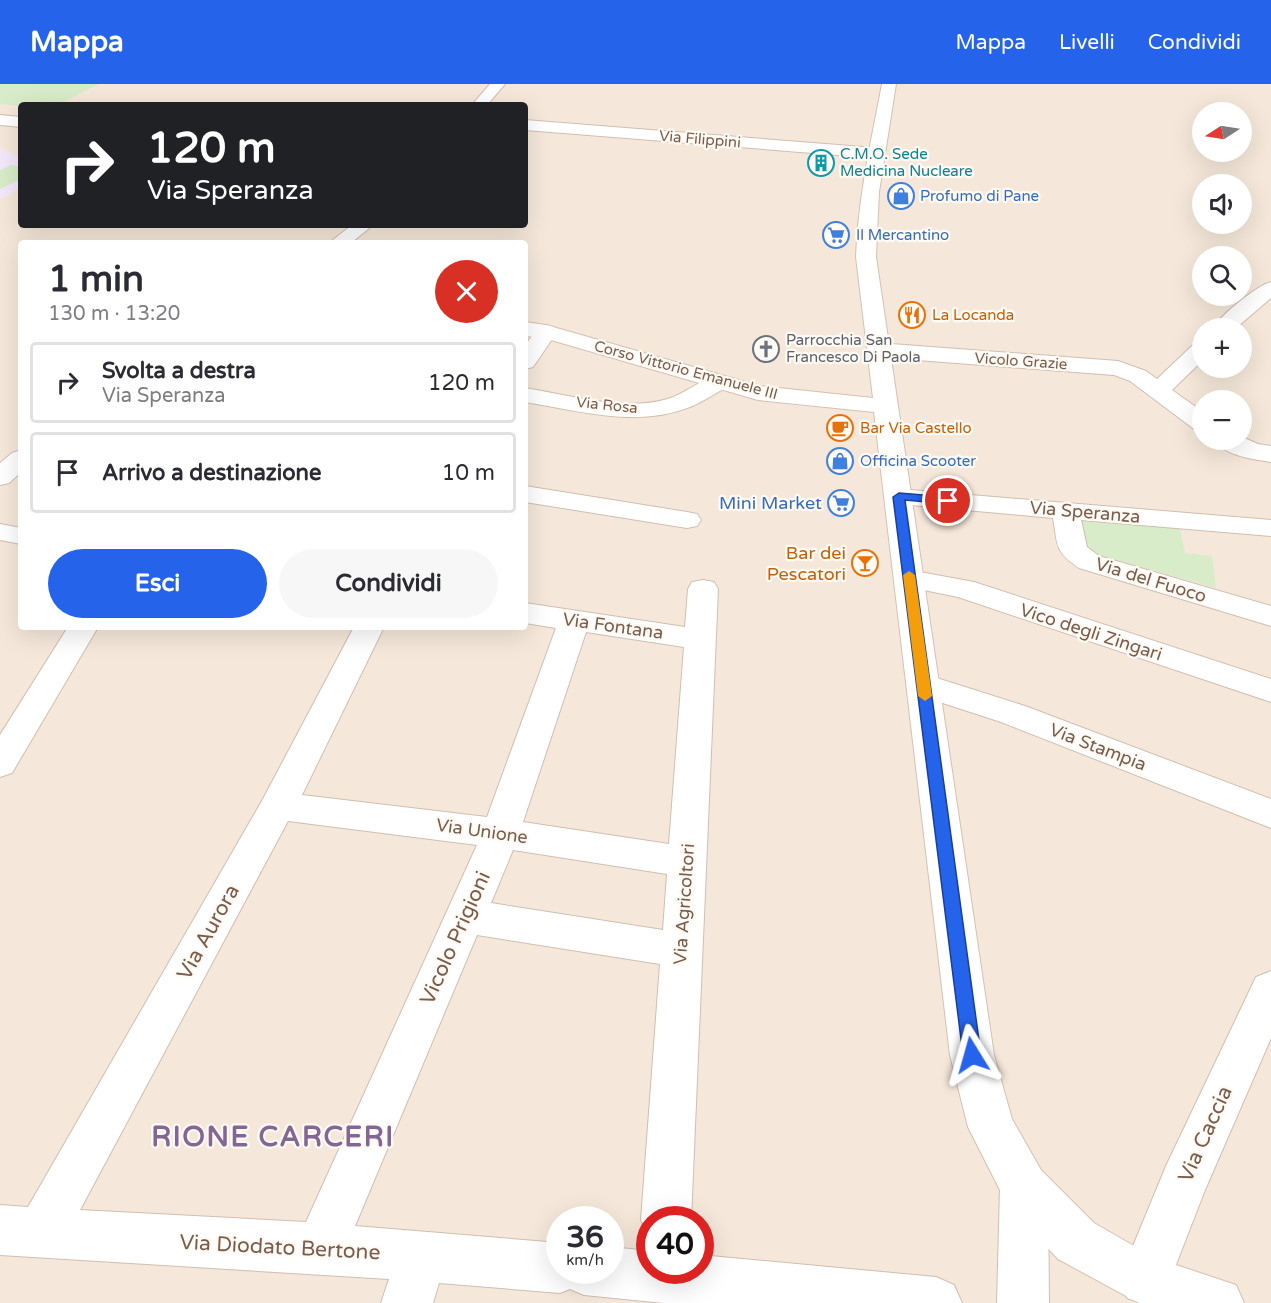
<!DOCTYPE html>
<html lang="it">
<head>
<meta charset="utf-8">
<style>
  :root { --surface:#fff; --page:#f7f7f7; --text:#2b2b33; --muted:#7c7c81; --line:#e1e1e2; --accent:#2563eb }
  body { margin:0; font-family:"Varela Round",sans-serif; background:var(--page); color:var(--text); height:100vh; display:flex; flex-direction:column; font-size:22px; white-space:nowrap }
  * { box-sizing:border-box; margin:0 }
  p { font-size:20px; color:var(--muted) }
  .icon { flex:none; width:33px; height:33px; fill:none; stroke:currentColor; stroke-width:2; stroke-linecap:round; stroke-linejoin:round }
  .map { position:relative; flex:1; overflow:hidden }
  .drawer { position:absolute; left:18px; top:156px; width:510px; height:390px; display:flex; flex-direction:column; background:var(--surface); border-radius:6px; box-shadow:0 6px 24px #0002 }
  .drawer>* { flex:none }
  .hud { position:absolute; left:18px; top:18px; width:510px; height:126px; border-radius:6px; box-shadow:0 6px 24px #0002; background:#202124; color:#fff; overflow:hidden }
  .needle { width:39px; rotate:258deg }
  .buttons { position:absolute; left:1192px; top:18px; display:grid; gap:12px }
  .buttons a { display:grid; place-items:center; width:60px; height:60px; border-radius:50%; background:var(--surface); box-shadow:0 6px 24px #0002; font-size:30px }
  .speed { position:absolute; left:546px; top:1122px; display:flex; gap:12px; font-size:30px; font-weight:700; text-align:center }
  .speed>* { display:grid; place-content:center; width:78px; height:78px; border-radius:50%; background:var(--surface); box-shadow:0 6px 24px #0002; line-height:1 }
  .speed small { font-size:15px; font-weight:400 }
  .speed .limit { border:9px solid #d22; background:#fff; color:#111 }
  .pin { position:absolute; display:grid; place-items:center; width:51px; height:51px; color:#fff; margin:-26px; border:3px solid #fff; border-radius:50%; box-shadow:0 2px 6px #0007 }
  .me { position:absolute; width:66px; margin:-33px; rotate:352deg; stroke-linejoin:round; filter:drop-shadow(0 0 4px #0008) }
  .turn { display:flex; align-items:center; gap:21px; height:126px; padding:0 30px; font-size:27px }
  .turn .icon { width:78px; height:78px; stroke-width:2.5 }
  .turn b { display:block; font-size:42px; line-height:51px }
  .round { display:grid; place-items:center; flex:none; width:63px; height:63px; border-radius:32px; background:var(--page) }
  .overview { display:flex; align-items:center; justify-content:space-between; height:102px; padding:0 30px }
  h1 { font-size:36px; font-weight:700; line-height:45px }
  .button { display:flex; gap:12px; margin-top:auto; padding:12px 30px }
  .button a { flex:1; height:69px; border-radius:36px; background:var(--accent); color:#fff; font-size:24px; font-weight:700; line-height:69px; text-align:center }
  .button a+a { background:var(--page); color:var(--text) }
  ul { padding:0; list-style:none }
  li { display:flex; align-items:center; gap:18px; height:81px; margin:0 12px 9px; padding:0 18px; border:3px solid var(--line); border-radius:6px }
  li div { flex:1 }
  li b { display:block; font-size:22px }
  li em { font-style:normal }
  header { display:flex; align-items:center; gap:36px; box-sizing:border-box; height:84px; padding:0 30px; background:var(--accent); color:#fff }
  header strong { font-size:28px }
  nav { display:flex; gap:33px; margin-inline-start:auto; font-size:21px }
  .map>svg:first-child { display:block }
  .residential { fill:#f5e8da; fill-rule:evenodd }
  .education { fill:#f3e8fa }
  .green { fill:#d8ecc9 }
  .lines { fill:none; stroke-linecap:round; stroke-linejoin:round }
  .street-casing { stroke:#d1beb0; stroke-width:2 }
  .secondary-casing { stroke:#d6c0b0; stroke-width:2 }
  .street { fill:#fff; fill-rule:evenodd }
  .secondary { fill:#fff; fill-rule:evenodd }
  .route { fill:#2563eb; stroke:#184099; stroke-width:1.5 }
  .slow { fill:#f59e0b }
  .labels { text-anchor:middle; stroke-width:4.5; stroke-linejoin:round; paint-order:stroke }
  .far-street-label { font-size:15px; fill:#7a5c4d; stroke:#fffaf3 }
  .far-culture-label { font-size:15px; fill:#0d838f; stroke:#fffaf3; text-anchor:start }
  .far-shop-label { font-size:15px; fill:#366cbe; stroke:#fffaf3; text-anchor:start }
  .far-food-label { font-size:15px; fill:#c56008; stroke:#fffaf3; text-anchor:start }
  .far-worship-label { font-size:15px; fill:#5b616d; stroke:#fffaf3; text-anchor:start }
  .shop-label { font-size:18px; fill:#366cbe; stroke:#fffaf3; text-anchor:end }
  .street-label { font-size:18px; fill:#7a5c4d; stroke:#fffaf3 }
  .food-label { font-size:18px; fill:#c56008; stroke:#fffaf3; text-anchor:end }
  .near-street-label { font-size:21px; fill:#7a5c4d; stroke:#fffaf3 }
  .near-district-label { font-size:28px; font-weight:bold; letter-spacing:1.5px; fill:#846695; stroke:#fffaf3 }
</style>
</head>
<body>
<header>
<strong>Mappa</strong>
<nav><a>Mappa</a><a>Livelli</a><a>Condividi</a></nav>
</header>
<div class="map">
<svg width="1271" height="1219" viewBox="0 0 1271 1219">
  <rect width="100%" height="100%" fill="#fdf6ec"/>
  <path class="residential" d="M0,0H1271V1219H0ZM21,21H525V141H21ZM1203,28H1242V68H1203ZM1203,100H1242V140H1203ZM21,159H525V543H21ZM1203,172H1242V212H1203ZM1203,244H1242V284H1203ZM1203,316H1242V356H1203ZM560,1136H610V1186H560ZM650,1136H700V1186H650Z"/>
  <path class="education" d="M0,64L21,73V104L0,115Z"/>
  <path class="green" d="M0,0H99L57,21L21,22L0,20Z
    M11,81L21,83V95L0,105V86Z
    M1074,432L1179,440L1185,469L1212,472L1216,504L1081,466Z"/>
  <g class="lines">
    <defs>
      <path id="street" d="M490,0H505L487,21H472Z
        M0,31L21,33V43L0,41Z
        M525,36L876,64L884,69L876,74L525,46Z
        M352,141H373L351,159H329Z
        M1271,198V214L1236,244H1213C1221,231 1256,202 1271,198Z
        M546,241L554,243L557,248L533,283L525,285V262L538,243Z
        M1203,257V276L1172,306L1203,328V347L1194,345L1130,297L1114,291L878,273L870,271L867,266L870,261L878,259L1118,277L1146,287L1157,295L1195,259Z
        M719,291L727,293L731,298L727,303C715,309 703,318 690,323C637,344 579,327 525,318V304C569,311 620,327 664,316C684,311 699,296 719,291Z
        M1242,353L1258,360L1271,362V378C1253,375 1225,372 1214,356H1242Z
        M525,402L687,428L697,430L701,436L697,442L687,444L525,418Z
        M899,405L1271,436V452L1081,436L1087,463L1099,472L1271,522V542L1079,484C1054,467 1058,462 1053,434L889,419L886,413L889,407Z
        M0,440L21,444V460L0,456Z
        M909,486L974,498L1271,595V618L958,513L899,501L894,495L899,489Z
        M703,496L714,498L718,505L691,1136H650V1154L641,1136L660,880L477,851L355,1142L560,1159V1186H610V1163L650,1167V1186H700V1171L936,1193L954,1201L962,1219H664L584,1211L570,1205L560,1209L439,1199L433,1219H381L389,1195L0,1171V1121L28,1123L263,715L354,543H384L302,711L487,733L556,544L525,539V519L685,543L688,505L692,498ZM586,548L684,563L669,760L523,738ZM288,737L477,761L306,1138L80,1126ZM513,766L667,790L663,846L491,819Z
        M68,543H98L12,689L0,693V651Z
        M924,590L1025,622L1271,715V744L1001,638L912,609L908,601L912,593Z
        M1271,887V954L1205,1106L1163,1214C1149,1219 1141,1219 1127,1214L1119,1196L1166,1082L1256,893Z
        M1024,1079L1041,1086L1048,1103L1049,1219H997L1000,1103L1007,1086Z"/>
      <path id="secondary" d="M882,0H896L879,108L876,173L994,971L1012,1035L1041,1086L1094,1139L1155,1174L1236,1201L1244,1219H1139L1058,1175L1007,1120L968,1043L950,971L874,328L758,316L544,254L525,252V238L546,241L760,302L873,314L856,173C858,114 871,58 882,0Z
        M21,366V388L9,399L0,401V379L12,369Z"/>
    </defs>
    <use href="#street" class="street-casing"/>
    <use href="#secondary" class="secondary-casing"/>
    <use href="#street" class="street"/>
    <use href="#secondary" class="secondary"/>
  </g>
  <path class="route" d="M899,409L948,413L954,417L948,420L905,416L981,971L978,977L972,979L966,977L963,971L893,413Z"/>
  <path class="slow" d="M909,487L915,491L932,612L925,617L918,612L903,491Z"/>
  <defs>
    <symbol id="building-ring" viewBox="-11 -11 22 22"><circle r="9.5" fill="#fffaf3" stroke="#0f9aa8" stroke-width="1.5"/><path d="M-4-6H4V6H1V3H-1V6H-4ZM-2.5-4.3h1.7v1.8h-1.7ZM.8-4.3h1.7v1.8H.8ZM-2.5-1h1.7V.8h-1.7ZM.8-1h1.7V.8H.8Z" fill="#0f9aa8"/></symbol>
    <symbol id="shop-ring" viewBox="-11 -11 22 22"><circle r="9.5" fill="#fffaf3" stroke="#3f7fe0" stroke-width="1.5"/><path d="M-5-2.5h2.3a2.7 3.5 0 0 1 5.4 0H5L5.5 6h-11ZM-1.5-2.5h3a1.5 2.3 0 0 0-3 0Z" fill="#3f7fe0"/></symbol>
    <symbol id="supermarket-ring" viewBox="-11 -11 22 22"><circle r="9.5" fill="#fffaf3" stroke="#3f7fe0" stroke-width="1.5"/><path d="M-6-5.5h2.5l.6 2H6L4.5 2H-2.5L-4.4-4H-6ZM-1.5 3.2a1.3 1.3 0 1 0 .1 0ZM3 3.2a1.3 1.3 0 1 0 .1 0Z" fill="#3f7fe0"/></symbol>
    <symbol id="restaurant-ring" viewBox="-11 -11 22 22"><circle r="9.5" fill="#fffaf3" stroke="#e8710a" stroke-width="1.5"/><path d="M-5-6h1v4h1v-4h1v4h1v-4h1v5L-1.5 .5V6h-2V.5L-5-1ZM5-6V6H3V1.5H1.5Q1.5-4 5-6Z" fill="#e8710a"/></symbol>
    <symbol id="church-ring" viewBox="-11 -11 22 22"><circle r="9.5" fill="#fffaf3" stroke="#6b7280" stroke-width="1.5"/><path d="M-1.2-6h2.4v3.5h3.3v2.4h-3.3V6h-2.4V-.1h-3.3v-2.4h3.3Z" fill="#6b7280"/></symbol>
    <symbol id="cafe-ring" viewBox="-11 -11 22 22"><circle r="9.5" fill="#fffaf3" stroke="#e8710a" stroke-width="1.5"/><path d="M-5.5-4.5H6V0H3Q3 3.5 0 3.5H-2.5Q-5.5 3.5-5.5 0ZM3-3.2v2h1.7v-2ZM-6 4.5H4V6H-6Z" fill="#e8710a"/></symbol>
    <symbol id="bar-ring" viewBox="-11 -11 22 22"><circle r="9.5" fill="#fffaf3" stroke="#e8710a" stroke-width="1.5"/><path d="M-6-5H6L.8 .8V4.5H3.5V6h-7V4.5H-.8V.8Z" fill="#e8710a"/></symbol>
  </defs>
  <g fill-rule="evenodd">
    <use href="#building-ring" x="806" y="64" width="30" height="30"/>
    <use href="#shop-ring" x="886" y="97" width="30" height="30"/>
    <use href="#supermarket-ring" x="821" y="136" width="30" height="30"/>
    <use href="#restaurant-ring" x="897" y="216" width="30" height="30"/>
    <use href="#church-ring" x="751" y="250" width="30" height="30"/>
    <use href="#cafe-ring" x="825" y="329" width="30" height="30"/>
    <use href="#shop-ring" x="825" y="362" width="30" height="30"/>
    <use href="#supermarket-ring" x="826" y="404" width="30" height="30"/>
    <use href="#bar-ring" x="850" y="464" width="30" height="30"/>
  </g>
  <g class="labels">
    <g class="far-street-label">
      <text transform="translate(700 55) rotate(5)" y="5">Via Filippini</text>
      <text transform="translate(1021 277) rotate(4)" y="5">Vicolo Grazie</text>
      <text transform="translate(686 286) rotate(15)" y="5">Corso Vittorio Emanuele III</text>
      <text transform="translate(607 321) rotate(6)" y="5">Via Rosa</text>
    </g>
    <g class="far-culture-label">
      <text x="840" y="75">C.M.O. Sede<tspan x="840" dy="17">Medicina Nucleare</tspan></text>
    </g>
    <g class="far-shop-label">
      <text x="920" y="117">Profumo di Pane</text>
      <text x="856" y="156">Il Mercantino</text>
      <text x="860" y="382">Officina Scooter</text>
    </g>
    <g class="far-food-label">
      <text x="932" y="236">La Locanda</text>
      <text x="860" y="349">Bar Via Castello</text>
    </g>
    <g class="far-worship-label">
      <text x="786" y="261">Parrocchia San<tspan x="786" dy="17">Francesco Di Paola</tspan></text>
    </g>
    <g class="shop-label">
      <text x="822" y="425">Mini Market</text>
    </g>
    <g class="street-label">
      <text transform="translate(1085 428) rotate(5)" y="6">Via Speranza</text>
      <text transform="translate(1151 496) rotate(17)" y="6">Via del Fuoco</text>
      <text transform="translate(613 542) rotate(8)" y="6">Via Fontana</text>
      <text transform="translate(1091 548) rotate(18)" y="6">Vico degli Zingari</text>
      <text transform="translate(1098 663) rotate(21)" y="6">Via Stampia</text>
      <text transform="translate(482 747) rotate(8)" y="6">Via Unione</text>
      <text transform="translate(684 820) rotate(-86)" y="6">Via Agricoltori</text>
    </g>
    <g class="food-label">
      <text x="846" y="475">Bar dei<tspan x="846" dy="21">Pescatori</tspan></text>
    </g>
    <g class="near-street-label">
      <text transform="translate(208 848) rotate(-61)" y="7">Via Aurora</text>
      <text transform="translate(455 854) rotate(-66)" y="7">Vicolo Prigioni</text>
      <text transform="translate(1205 1050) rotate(-66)" y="7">Via Caccia</text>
      <text transform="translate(280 1163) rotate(3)" y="7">Via Diodato Bertone</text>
    </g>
    <g class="near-district-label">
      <text x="273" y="1062">RIONE CARCERI</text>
    </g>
  </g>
</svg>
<div class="buttons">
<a><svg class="needle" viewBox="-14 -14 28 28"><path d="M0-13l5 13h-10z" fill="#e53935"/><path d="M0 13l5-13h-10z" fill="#7c7c81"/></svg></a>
<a><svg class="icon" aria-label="sound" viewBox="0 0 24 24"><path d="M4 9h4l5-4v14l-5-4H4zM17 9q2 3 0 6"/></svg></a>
<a><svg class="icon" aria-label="search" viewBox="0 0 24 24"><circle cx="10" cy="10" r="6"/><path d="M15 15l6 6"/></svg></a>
<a>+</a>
<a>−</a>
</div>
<div class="speed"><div>36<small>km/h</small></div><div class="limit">40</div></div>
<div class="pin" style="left:948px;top:417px;background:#d93025"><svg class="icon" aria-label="arrive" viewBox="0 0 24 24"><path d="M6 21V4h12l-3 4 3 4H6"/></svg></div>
<svg class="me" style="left:972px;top:971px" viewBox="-20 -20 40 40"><path d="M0-17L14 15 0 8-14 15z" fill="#2563eb" stroke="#fff" stroke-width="4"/></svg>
<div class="hud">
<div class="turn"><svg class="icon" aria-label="right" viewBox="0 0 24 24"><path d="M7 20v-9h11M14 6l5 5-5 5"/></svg><div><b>120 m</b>Via Speranza</div></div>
</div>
<section class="drawer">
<div class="overview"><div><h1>1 min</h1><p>130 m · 13:20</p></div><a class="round" style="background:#d93025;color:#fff"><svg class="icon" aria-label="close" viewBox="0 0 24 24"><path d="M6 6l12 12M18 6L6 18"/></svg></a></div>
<ul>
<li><svg class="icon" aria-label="right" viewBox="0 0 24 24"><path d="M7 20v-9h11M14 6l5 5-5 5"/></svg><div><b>Svolta a destra</b><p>Via Speranza</p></div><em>120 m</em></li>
<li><svg class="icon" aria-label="arrive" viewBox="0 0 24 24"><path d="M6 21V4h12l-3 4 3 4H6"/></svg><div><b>Arrivo a destinazione</b></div><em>10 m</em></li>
</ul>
<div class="button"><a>Esci</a><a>Condividi</a></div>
</section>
</div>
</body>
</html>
